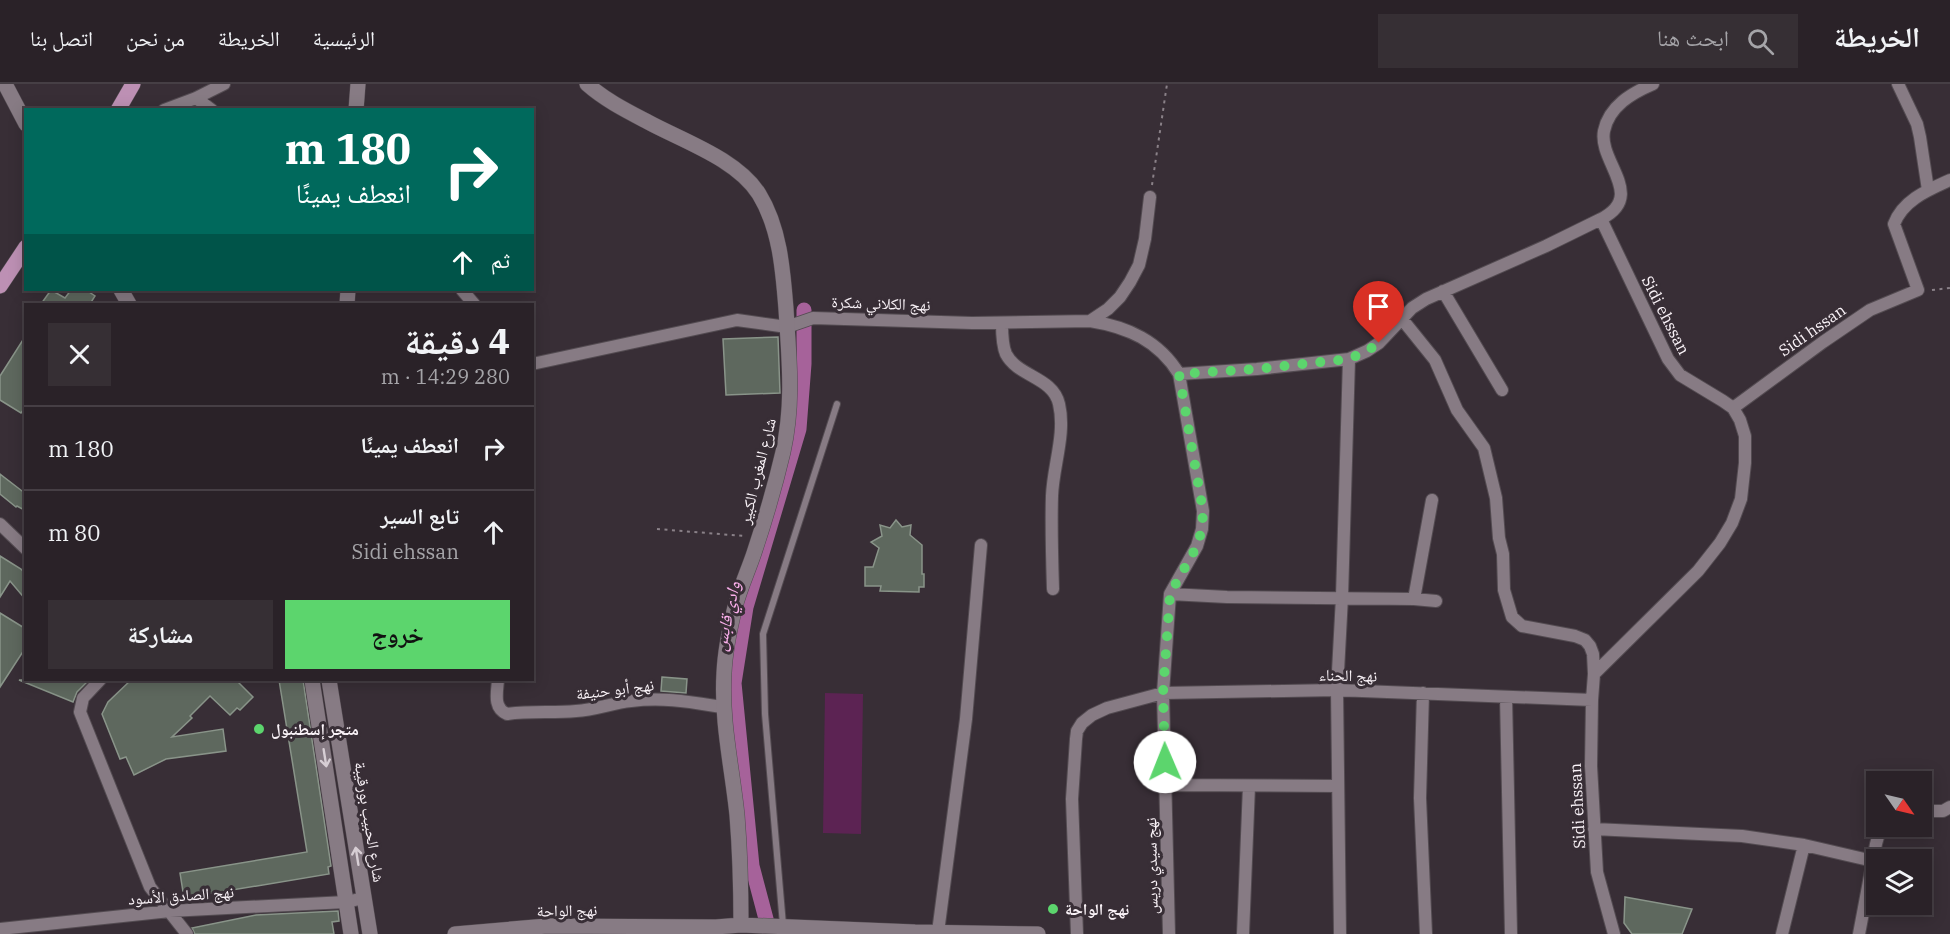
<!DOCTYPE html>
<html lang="ar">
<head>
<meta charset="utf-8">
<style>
  :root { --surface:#2a2228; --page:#362f34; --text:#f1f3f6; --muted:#a5a4a8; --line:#463f45; --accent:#5cd56d }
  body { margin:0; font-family:"IBM Plex Serif","Noto Naskh Arabic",serif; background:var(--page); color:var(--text); direction:rtl; height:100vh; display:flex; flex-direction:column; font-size:22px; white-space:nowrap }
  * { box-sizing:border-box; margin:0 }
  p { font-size:20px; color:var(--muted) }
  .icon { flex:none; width:33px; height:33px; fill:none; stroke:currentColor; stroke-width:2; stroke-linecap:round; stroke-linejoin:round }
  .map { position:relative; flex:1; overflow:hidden; direction:ltr }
  .drawer { position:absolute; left:24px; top:219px; width:510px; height:378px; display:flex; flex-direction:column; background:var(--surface); border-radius:0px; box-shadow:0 3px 15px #0003,0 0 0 2px var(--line); direction:rtl }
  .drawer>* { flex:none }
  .guide { position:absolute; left:24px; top:24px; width:510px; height:183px; border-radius:0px; box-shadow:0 3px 15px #0003,0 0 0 2px var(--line); direction:rtl; background:#00695c; color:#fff; overflow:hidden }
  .needle { width:39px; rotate:124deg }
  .controls { position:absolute; left:1866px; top:687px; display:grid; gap:12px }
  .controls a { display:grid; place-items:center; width:66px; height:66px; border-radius:0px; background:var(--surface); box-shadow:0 3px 15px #0003,0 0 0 2px var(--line); font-size:30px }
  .pin { position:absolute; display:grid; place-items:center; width:51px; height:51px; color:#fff; margin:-62px -26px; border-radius:50% 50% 50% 0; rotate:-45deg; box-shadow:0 0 6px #0007 }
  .pin .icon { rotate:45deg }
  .me { position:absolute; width:66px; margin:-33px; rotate:359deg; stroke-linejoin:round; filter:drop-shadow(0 0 4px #0008) }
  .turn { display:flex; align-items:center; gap:21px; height:126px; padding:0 24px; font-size:27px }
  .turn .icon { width:78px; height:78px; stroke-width:2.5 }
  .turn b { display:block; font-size:42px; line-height:51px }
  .then { display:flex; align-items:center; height:57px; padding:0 24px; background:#0003; gap:12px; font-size:22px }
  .round { display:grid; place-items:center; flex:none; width:63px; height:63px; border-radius:0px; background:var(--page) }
  .overview { display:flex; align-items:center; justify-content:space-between; height:102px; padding:0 24px }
  h1 { font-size:36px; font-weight:700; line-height:45px }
  .cta { display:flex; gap:12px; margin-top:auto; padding:12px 24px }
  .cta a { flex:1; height:69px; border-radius:0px; background:var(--accent); color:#111; font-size:24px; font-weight:700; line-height:69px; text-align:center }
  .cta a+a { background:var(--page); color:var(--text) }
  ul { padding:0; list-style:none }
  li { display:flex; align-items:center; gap:18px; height:84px; padding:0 24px; border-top:2px solid var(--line) }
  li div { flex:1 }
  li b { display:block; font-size:22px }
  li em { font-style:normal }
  header { display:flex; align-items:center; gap:36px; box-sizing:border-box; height:84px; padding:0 30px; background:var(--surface); border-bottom:2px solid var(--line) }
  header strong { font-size:28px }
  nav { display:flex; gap:33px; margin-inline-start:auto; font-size:21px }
  .search { width:420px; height:54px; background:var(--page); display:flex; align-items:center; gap:15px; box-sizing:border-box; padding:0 21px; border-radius:0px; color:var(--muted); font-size:22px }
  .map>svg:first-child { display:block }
  .green { fill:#5c2353 }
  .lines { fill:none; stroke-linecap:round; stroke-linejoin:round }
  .canal { stroke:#a6629a; stroke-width:15 }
  .building { fill:#5e685e; stroke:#899489; stroke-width:1.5 }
  .service-casing { stroke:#534b51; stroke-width:8 }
  .minor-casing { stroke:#534b51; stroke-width:14 }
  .tertiary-casing { stroke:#534b51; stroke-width:16 }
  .primary-casing { stroke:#534b51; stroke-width:16 }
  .path { stroke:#8a8188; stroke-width:2; stroke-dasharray:3 4.5; stroke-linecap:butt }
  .service { stroke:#877b84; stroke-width:6 }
  .minor { stroke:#877b84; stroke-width:12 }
  .tertiary { stroke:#877b84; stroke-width:15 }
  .primary { stroke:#bd90b4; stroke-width:15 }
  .oneway { stroke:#d7ced4 }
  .route { stroke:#5cd56d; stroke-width:10; stroke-dasharray:0 18 }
  .poi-dot { fill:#5cd56d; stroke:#382e36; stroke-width:2 }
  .labels { text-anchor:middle; stroke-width:6; stroke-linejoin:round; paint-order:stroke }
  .street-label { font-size:16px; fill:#f9f2f7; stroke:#382e36 }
  .poi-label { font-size:16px; font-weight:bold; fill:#f9f2f7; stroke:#382e36; text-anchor:start }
  .water-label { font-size:18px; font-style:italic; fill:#fbb0ec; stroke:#382e36 }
</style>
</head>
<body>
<header>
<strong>الخريطة</strong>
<div class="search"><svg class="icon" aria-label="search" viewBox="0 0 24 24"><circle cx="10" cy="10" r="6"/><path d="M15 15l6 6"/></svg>ابحث هنا</div>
<nav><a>الرئيسية</a><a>الخريطة</a><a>من نحن</a><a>اتصل بنا</a></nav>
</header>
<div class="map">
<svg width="1950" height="850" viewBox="0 0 1950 850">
  <rect width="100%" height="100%" fill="#382e36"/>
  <path class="green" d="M825,609L863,610L861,750L823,749Z"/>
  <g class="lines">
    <path class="canal" d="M770,850L752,782L734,599L746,523L799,345L804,280V226"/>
  </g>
  <path class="building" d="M51,206L65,214L71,206H86L95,212L90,220H41Z
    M26,251V322L21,329L0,316V292Z
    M778,253L780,309L726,311L723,255Z
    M0,390L26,410V427L17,422L16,423L0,410Z
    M896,436L902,443L911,441L910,451L922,461V490H924V503H919V508L880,507L881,502H865V483H873L879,464L871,458L882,452L880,441L890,444Z
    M0,472L21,485L26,491V516L10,497L0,513Z
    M0,529L26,545V563L0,603Z
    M662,593L687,595L686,609L661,607Z
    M19,596H89L77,608L73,618Z
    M131,596H236L253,613L240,626L237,624L230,631L210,612L190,632L192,634L172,653L223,645L226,667L166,675L134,691L126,673L120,675L102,630L108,618Z
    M279,596H303L331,782L328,783L329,790L184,814L180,789L307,768Z
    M1625,813L1692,825L1682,850H1632L1624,839Z
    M338,827L339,837L332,838L334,850H195L192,844L256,831Z"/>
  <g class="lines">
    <defs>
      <path id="service" d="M783,841L765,630L763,550L837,320"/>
      <path id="minor" d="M1898,0L1917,40L1920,53L1928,106
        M196,14L212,26
        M164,26L196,14L224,0
        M1601,135C1647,112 1598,78 1604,47C1609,22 1632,9 1653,0
        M462,206L474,220
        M1443,207L1502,306
        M1402,235L1435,276L1457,326L1484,364L1496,414L1499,454L1503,470L1504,506L1512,533L1522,542L1575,552L1585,556L1590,562L1593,570L1594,590L1592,616L1591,682L1597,788L1614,850
        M1090,237C1128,243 1159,257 1179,290L1203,427L1202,445L1197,462L1170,510L1163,609L1169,850
        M1002,239C1002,249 1002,261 1006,270C1018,293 1053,293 1059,320C1066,350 1053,382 1052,412C1051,443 1052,474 1053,505
        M532,280L737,236L787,243L813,234L972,239L1090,237L1108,225L1120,213L1130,198L1139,181L1145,155L1150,113
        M1179,290L1257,285L1349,275L1367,267L1379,259L1412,224L1426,215L1546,162L1601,135L1668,275L1680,291L1723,317L1733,324L1740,336L1745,352V379L1741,415L1732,439L1720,459L1698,487L1594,590
        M1733,324L1823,258L1870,226L1918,206L1894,140C1903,116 1928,106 1950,96
        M0,440L26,465
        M1170,510L1227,513L1414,515L1436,517
        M1414,515L1432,416
        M100,596L83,614L80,628L150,803L187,850
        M498,596C497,609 493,624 507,630C530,627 553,629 576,627C595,626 612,619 631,617C664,613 690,618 722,623
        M1423,609L1420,714L1426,850
        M1506,613L1511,850
        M1166,701L1338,702
        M1922,727H1943L1950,723
        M1594,745L1742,752L1804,761L1873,777
        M0,845L170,827L346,818L364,814
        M938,848L966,635L981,461
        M1077,850L1072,715L1076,655L1077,647L1082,639L1092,631L1107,624L1163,609L1337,606L1592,616
        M1243,850L1249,702
        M1340,850L1337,606L1342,513L1349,275
        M1782,850L1804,761
        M1859,850L1876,760L1881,742"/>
      <path id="tertiary" d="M5,0L26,40
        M587,0C605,16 627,27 648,38C683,57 737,75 759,110C780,144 783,187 786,225C789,275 794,318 783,368C775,402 765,436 754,469C748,487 740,504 735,523C730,543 725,567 724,589C721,637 732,683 737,731C740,768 741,804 741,841
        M356,26L358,0
        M121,206L129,220
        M347,220L348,206
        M312,596L351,850
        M329,596L370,850
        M455,850L547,842L716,843L741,841L915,848L1038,850"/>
      <path id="primary" d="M118,26L133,0
        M0,202L26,163"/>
    </defs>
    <use href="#service" class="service-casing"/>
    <use href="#minor" class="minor-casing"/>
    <use href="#tertiary" class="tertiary-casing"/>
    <use href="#primary" class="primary-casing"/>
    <path class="path" d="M1152,101L1167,0
      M1932,206L1950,204
      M657,445L744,452"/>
    <use href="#service" class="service"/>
    <use href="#minor" class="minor"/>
    <use href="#tertiary" class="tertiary"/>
    <use href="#primary" class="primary"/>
  </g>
  <defs><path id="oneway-shaft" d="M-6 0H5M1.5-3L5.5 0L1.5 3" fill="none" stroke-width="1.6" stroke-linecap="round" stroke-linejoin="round" transform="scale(1.5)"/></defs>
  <g class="oneway">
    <use href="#oneway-shaft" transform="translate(325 674) rotate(81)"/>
    <use href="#oneway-shaft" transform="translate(357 772) rotate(-99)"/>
  </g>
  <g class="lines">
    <path class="route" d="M1165,678L1163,609L1170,510L1197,462L1202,445L1203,427L1179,290L1257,285L1349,275L1367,267L1379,259"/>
  </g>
  <g class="poi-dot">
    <circle cx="259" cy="645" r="6"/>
    <circle cx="1053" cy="825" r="6"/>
  </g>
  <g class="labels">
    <g class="street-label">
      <text transform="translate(881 219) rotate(2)" y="6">نهج الكلاني شكرة</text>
      <text transform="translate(1666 231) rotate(63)" y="6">Sidi ehssan</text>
      <text transform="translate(1812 246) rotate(-35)" y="6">Sidi hssan</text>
      <text transform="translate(757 387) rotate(-76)" y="6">شارع المغرب الكبير</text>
      <text transform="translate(1348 591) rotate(1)" y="6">نهج الحناء</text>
      <text transform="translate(615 605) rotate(-7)" y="6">نهج أبو حنيفة</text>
      <text transform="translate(1577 722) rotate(-93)" y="6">Sidi ehssan</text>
      <text transform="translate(370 738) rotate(81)" y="6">شارع الحبيب بورقيبة</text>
      <text transform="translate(1151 782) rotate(-91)" y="6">نهج سيدي دريس</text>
      <text transform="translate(181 811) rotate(-4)" y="6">نهج الصادق الأسود</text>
      <text transform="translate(567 826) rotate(-1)" y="6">نهج الواحة</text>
    </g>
    <g class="poi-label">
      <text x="271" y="651">متجر إسطنبول</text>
      <text x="1065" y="831">نهج الواحة</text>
    </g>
    <g class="water-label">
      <text transform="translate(727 532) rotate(-78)" y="6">وادي قابس</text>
    </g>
  </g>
</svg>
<div class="controls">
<a><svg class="needle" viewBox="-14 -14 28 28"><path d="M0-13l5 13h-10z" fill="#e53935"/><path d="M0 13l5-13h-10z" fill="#a5a4a8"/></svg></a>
<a><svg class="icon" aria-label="layers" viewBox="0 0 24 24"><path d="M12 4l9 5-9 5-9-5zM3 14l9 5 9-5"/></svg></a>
</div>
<div class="pin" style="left:1379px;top:259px;background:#d93025"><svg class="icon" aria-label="arrive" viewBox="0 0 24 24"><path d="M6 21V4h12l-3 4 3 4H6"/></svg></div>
<svg class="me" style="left:1165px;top:678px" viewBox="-20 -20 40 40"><circle r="19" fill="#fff"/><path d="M0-13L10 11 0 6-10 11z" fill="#5cd56d"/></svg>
<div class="guide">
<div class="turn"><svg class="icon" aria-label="right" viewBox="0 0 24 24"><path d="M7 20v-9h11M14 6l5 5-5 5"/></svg><div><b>180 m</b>انعطف يمينًا</div></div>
<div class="then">ثم<svg class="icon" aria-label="ahead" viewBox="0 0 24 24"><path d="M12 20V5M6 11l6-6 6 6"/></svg></div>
</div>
<section class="drawer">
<div class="overview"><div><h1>4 دقيقة</h1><p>280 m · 14:29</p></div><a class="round"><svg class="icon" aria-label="close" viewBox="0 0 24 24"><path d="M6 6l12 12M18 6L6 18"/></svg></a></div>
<ul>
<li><svg class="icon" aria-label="right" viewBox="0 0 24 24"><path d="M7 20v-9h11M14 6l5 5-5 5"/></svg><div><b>انعطف يمينًا</b></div><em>180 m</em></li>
<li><svg class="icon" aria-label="ahead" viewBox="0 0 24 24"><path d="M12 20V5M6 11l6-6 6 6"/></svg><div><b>تابع السير</b><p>Sidi ehssan</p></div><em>80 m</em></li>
</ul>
<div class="cta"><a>خروج</a><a>مشاركة</a></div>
</section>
</div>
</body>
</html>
